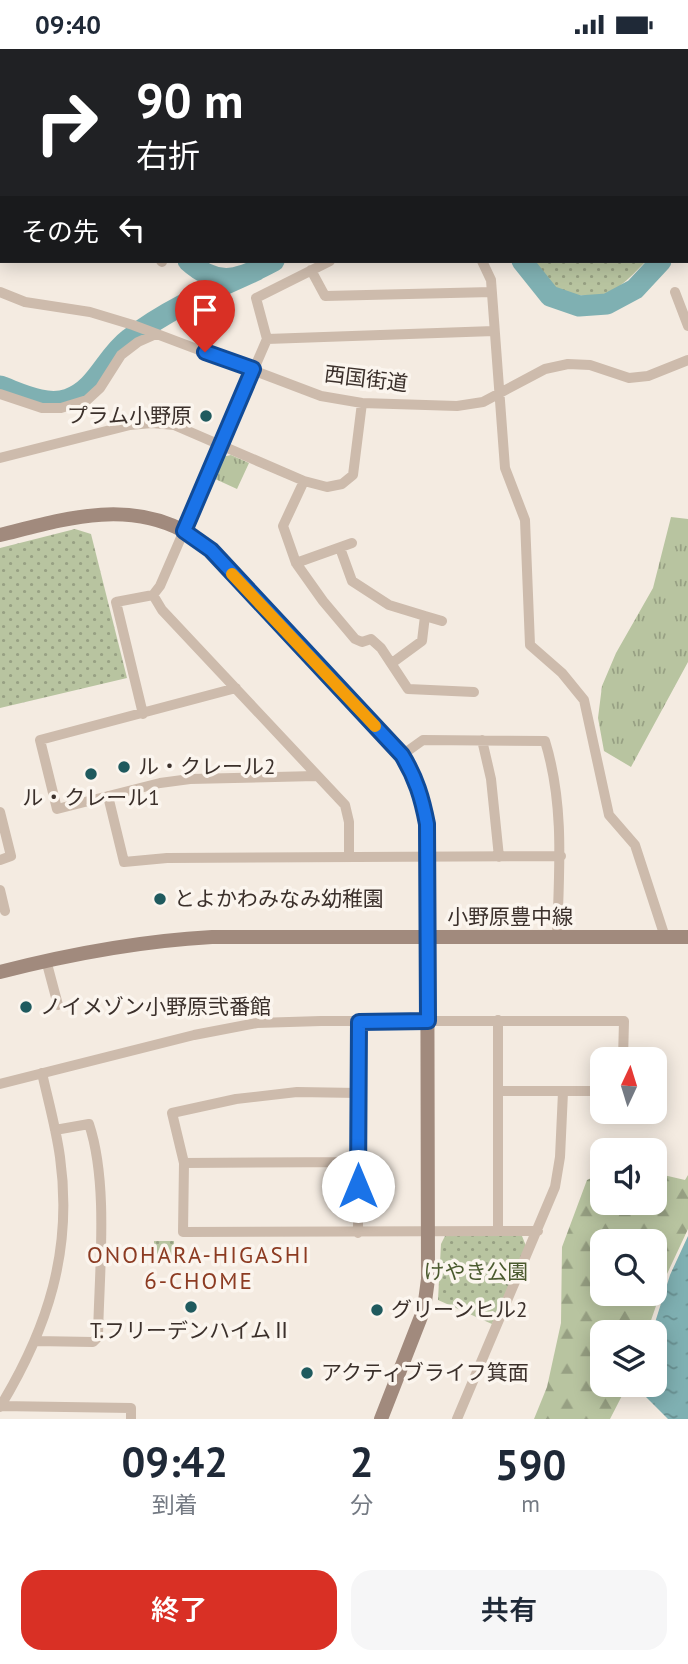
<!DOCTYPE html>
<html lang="ja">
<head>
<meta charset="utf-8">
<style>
  :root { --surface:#fff; --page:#f6f6f7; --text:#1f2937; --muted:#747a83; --accent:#d93025 }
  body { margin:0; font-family:"PT Sans","Noto Sans JP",sans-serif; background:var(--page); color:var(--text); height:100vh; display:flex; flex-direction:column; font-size:26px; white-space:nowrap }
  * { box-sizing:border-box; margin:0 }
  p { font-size:23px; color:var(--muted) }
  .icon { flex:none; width:38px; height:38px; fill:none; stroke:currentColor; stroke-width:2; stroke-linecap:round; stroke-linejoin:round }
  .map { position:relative; height:1370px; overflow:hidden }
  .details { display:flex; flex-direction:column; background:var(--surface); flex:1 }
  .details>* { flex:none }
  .top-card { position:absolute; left:0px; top:0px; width:690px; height:214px; box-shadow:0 4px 18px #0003; background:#202124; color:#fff; overflow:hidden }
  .needle { width:46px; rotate:4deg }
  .fabs { position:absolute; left:590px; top:998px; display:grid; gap:14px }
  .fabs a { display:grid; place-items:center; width:77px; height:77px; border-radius:14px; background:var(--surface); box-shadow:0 4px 18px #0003; font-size:35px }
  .pin { position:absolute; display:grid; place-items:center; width:60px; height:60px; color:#fff; margin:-72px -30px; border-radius:50% 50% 50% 0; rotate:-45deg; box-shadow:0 0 7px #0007 }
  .pin .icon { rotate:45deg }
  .me { position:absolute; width:77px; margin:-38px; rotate:0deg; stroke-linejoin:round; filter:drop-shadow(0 0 5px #0008) }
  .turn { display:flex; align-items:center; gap:24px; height:147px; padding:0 21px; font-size:32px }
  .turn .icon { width:91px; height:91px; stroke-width:2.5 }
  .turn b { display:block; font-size:49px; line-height:60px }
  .then { display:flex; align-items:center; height:66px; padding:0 21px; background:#0003; gap:14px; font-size:26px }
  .eta { display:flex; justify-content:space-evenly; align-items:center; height:119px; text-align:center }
  .eta b { font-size:42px; font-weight:600; line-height:49px }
  .button { display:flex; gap:14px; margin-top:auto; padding:14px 21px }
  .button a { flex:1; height:80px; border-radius:21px; background:var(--accent); color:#fff; font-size:28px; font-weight:600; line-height:80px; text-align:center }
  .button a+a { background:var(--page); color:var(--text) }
  .status { display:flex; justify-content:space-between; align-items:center; height:49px; padding:0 35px; background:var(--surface); direction:ltr }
  .status svg { height:19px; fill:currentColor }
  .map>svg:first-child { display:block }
  .grass { fill:url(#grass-tufts) }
  .forest { fill:url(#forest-firs); fill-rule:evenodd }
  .park { fill:url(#park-dots) }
  .water { fill:url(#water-ripples) }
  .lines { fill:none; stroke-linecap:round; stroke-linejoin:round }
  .river { stroke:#7fb0b2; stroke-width:21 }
  .street { stroke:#cdbbac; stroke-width:10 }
  .secondary { stroke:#a18a7d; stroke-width:14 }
  .route-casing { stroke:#114b97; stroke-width:18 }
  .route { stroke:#1a73e8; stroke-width:12 }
  .slow { stroke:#f59e0b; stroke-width:12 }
  .poi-dot { fill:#1f5a5e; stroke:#fbf5ee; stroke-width:2.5 }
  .labels { text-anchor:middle; stroke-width:7; stroke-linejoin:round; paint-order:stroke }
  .street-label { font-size:21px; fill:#3b302b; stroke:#fbf5ee }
  .poi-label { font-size:21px; fill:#3b302b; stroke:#fbf5ee; text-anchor:start }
  .park-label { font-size:21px; fill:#4a5a2e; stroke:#fbf5ee }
  .neighbourhood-label { font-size:23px; letter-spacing:2px; fill:#8c3b22; stroke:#fbf5ee }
</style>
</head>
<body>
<div class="status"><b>09:40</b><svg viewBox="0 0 49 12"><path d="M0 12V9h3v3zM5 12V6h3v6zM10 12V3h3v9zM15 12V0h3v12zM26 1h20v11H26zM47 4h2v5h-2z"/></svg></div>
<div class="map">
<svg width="688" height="1370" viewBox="0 0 688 1370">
  <defs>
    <pattern id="grass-tufts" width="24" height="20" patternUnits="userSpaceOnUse" patternTransform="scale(1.75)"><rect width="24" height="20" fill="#b8c4a0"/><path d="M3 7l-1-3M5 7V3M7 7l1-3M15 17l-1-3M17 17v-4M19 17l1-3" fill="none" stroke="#97a083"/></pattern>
    <pattern id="forest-firs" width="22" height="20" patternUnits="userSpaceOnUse" patternTransform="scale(1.75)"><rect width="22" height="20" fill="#b8c4a0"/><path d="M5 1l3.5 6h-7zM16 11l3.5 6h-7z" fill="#97a083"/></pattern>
    <pattern id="park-dots" width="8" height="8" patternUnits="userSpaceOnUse" patternTransform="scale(1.75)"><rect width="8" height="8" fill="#b8c4a0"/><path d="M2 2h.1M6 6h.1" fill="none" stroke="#97a083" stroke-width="1.8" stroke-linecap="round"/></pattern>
    <pattern id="water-ripples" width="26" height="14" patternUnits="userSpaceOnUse" patternTransform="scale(1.75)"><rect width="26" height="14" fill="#7fb0b2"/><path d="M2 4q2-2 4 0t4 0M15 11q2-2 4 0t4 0" fill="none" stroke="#699091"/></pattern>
  </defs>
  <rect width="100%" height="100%" fill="#f4ebe1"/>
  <path class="grass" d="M231,406L249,414L237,440L213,429L222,408Z
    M671,468L688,470V613L631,718L604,702L598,669L602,637L616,604L653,539Z"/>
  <path class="forest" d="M602,1124V1153H654L655,1124L685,1131L688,1126V1180L667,1225L647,1283H602V1335H628L610,1370H534L547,1338L561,1274L562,1198L587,1131ZM602,1192H654V1244H602Z"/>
  <path class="park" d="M533,212H646C609,251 604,251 551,242Z
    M75,480L91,485L127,629L0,659V499Z
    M445,1187H522L526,1197L492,1275L438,1251L441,1195Z
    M154,1192H174V1206H154Z"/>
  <path class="water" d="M688,1187V1370H668L634,1336L654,1335V1283H652L670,1226Z"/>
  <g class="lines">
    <path class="river" d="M0,23L2,25
      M188,212C219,240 240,230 274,212
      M522,212L550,247L579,257L607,255L635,240L661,212
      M0,337C20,344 46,358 68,350C97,340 105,308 129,290C167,260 213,241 257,221"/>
    <path class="street" d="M19,0L21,2
      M82,0L168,2
      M0,41L2,43
      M161,212L162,213
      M330,212L256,249L267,290L160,537L153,546L162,561L345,756L349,773V808
      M482,212L491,231L505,419L525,471L530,596L562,624L584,651L609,766L635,796L665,888
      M311,221L325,247L492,243
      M0,243L25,253L90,263L133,276L321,347L362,354L457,357L483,353L545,320L568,315L590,316L629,329L648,327L688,311
      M675,243L688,277
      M267,290L494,282
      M0,345L42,359H61L87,351L100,339L121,306L138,293L156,285
      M0,409L130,376L152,374L174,376L304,432L327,438L342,435L353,426L362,354
      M304,432L283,477L296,514L323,552L355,590L362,593L371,590L381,599L408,640L474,643
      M340,499L352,532L389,556L425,567
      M296,514L352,494
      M392,614L422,592L425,567L442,572
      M236,639L40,691L57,760L160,734L190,730L316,727
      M143,665L116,553L153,546
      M482,691L491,730L499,808
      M402,706L423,691L545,692C565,757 559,823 557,889
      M108,747L124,813L167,809L561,807
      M0,763L11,807L0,811
      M0,841L5,862
      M46,911L58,956
      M0,1035L194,986L257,974L321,972H624L623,1010
      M499,1042H602
      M358,1044L297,1043L236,1050L172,1064L184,1114L183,1183L538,1182
      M184,1114L358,1113
      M498,1181V971
      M358,1184L359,973
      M36,1292L93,1293L98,1288C99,1224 109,1135 89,1075L55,1081
      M0,1357L131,1359V1370
      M0,1358C48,1279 73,1201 60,1108C56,1079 48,1051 42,1024
      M457,1370L555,1138L560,1108L563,1043"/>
    <path class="secondary" d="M0,486C61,471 124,450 184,482C194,487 202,495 211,501L402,706C416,729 422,749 427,776L428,1230L424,1260L381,1370
      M0,923C70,905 139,892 212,888H688"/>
  </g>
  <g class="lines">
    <defs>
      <path id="route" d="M205,303L253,320L184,482L211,501L402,706C416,729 422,749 427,775L428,972L359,973L358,1137"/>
    </defs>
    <use href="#route" class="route-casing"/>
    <use href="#route" class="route"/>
    <path class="slow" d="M232,525L375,677"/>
  </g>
  <g class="poi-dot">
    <circle cx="206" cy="367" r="7"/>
    <circle cx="124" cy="718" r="7"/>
    <circle cx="91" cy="725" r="7"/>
    <circle cx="160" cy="850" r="7"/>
    <circle cx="26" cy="958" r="7"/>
    <circle cx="191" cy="1258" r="7"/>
    <circle cx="377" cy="1261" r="7"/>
    <circle cx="307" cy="1324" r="7"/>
  </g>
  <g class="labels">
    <g class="street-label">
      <text transform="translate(366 330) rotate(7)" y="7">西国街道</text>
      <text x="510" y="875">小野原豊中線</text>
    </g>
    <g class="poi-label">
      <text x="192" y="374" text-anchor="end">プラム小野原</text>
      <text x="138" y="725">ル・クレール2</text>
      <text x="91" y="756" text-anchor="middle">ル・クレール1</text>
      <text x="174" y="857">とよかわみなみ幼稚園</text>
      <text x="40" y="965">ノイメゾン小野原弐番館</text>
      <text x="391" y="1268">グリーンヒル2</text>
      <text x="191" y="1289" text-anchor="middle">T.フリーデンハイムⅡ</text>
      <text x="321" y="1331">アクティブライフ箕面</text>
    </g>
    <g class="park-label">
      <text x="476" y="1230">けやき公園</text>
    </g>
    <g class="neighbourhood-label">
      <text x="199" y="1214">ONOHARA-HIGASHI<tspan x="199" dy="26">6-CHOME</tspan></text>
    </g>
  </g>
</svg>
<div class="fabs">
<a><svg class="needle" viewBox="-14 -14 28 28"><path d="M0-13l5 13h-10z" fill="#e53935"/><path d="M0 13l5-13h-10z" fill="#747a83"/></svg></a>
<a><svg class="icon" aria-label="sound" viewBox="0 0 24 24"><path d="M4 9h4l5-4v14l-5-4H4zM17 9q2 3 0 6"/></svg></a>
<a><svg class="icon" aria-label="search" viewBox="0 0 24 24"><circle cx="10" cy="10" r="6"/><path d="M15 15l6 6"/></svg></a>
<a><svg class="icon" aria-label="layers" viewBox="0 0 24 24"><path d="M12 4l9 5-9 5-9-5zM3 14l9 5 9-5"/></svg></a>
</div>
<div class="pin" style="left:205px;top:303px;background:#d93025"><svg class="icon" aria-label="arrive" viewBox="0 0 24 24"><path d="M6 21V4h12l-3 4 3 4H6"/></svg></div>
<svg class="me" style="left:358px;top:1137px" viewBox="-20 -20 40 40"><circle r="19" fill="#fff"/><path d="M0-13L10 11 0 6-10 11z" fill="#1a73e8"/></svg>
<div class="top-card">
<div class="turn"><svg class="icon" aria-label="right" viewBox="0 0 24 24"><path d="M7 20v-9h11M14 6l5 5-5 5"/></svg><div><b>90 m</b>右折</div></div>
<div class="then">その先<svg class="icon" aria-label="left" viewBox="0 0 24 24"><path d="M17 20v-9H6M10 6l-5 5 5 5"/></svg></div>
</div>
</div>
<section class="details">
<div class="eta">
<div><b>09:42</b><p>到着</p></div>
<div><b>2</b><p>分</p></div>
<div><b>590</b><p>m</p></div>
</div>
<div class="button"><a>終了</a><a>共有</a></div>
</section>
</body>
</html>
